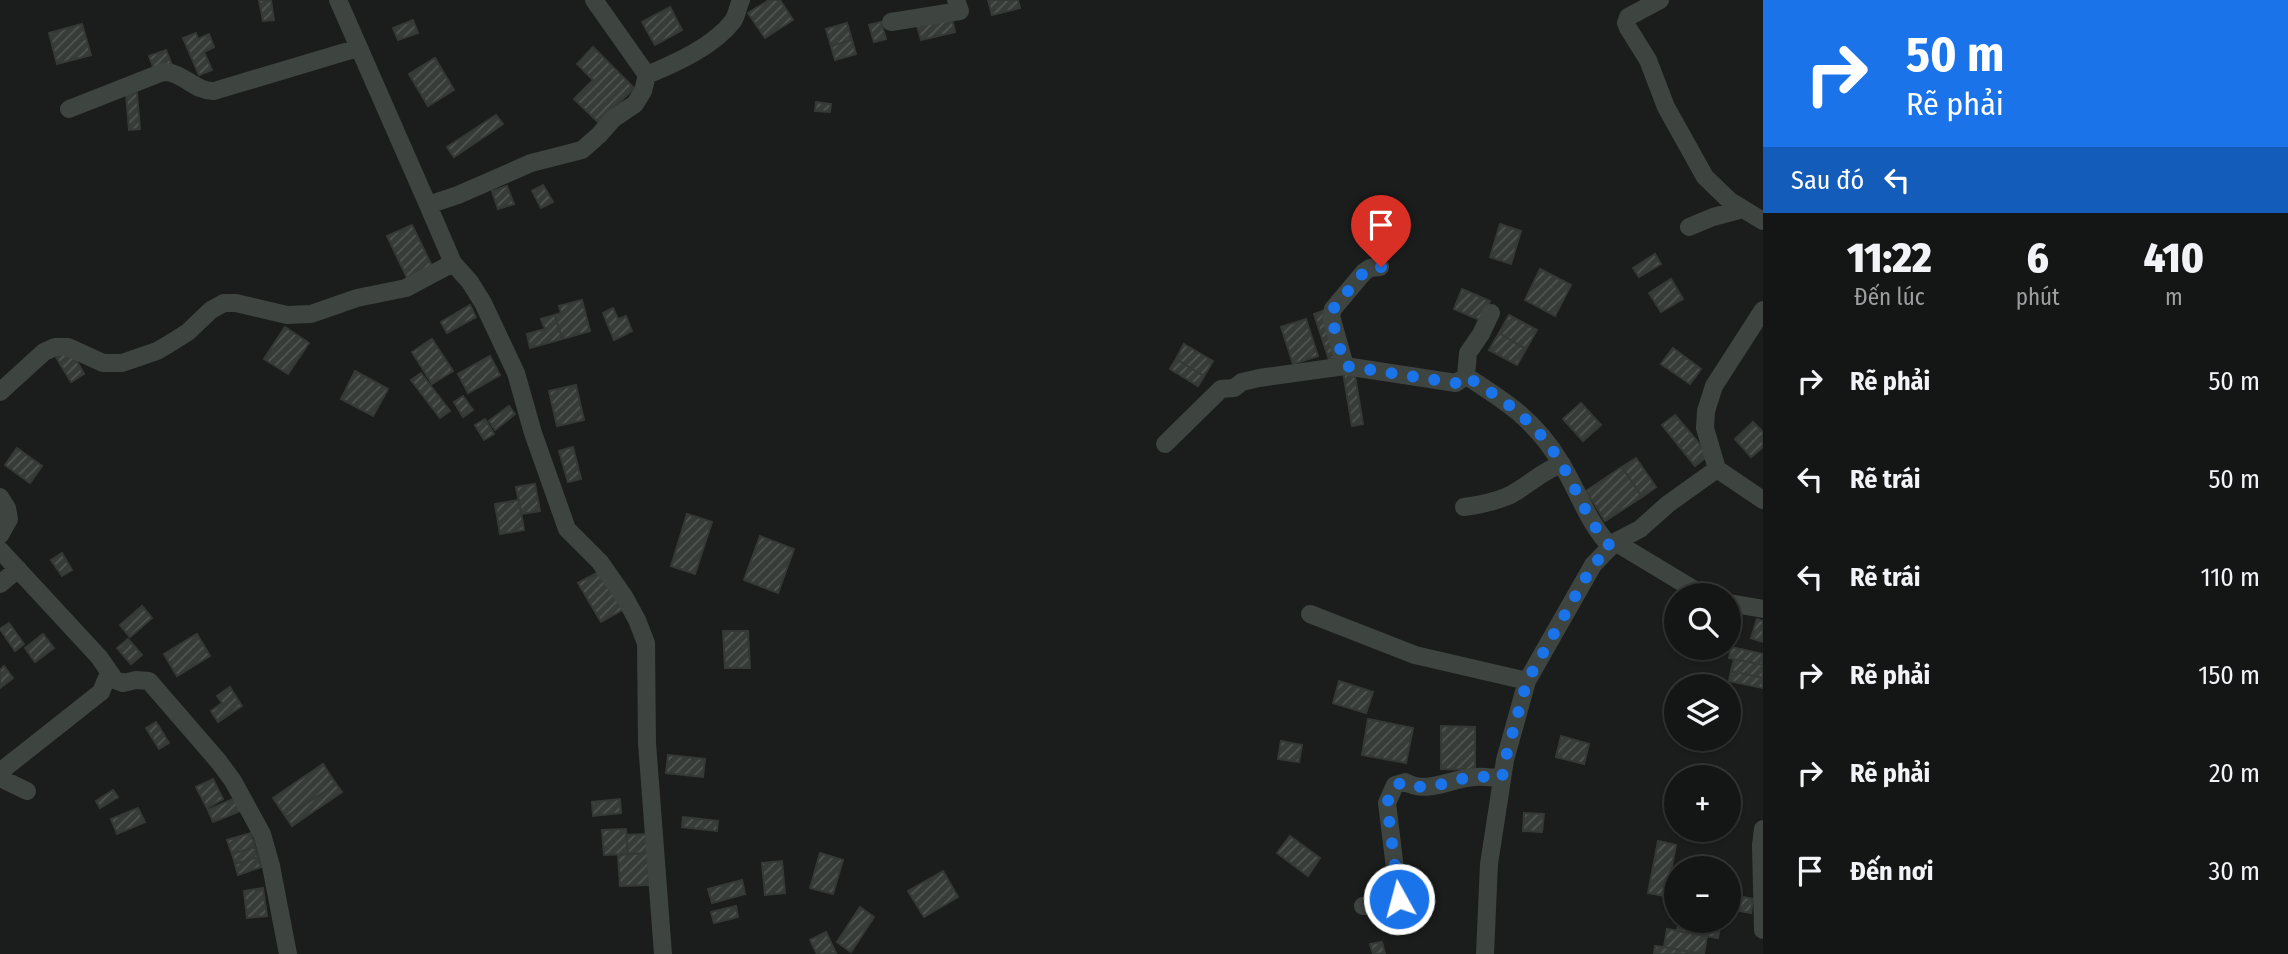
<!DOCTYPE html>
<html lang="vi">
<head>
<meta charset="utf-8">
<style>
  :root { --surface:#141615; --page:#1d1f1e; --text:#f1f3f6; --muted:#9d9fa0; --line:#333534 }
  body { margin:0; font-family:"Fira Sans Condensed",sans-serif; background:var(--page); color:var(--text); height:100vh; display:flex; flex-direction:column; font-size:26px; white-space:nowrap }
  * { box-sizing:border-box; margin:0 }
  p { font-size:23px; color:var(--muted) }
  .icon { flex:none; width:38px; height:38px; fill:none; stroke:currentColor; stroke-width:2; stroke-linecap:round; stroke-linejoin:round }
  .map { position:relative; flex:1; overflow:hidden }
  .sheet { display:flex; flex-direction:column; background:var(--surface); width:525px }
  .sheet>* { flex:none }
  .hud { background:#1a73e8; color:#fff; overflow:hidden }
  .fabs { position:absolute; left:1664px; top:583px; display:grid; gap:14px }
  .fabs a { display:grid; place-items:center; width:77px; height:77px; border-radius:50%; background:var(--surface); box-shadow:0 2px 5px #0004,0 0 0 2px var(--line); font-size:35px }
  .pin { position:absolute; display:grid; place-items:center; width:60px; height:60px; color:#fff; margin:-72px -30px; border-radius:50% 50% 50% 0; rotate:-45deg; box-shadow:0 0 7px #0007 }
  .pin .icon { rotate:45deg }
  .me { position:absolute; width:77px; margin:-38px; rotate:353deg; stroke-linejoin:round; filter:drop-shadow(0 0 5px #0008) }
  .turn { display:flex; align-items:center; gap:24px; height:147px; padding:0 28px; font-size:32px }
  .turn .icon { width:91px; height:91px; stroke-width:2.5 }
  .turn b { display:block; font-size:49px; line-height:60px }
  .then { display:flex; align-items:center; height:66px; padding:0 28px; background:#0003; gap:14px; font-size:26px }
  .eta { display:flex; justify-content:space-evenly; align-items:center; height:119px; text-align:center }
  .eta b { font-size:42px; font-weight:800; line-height:49px }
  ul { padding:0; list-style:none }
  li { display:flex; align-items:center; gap:21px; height:98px; padding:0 28px }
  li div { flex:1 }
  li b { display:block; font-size:26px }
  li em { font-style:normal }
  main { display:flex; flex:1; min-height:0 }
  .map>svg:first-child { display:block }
  .building { fill:url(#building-hatch); stroke:#353936; stroke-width:2 }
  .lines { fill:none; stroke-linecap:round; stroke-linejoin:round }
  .minor { stroke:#3e443f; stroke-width:18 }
  .route { stroke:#1a73e8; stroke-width:12; stroke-dasharray:0 21.6 }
</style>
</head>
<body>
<main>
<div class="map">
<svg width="1763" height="954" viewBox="0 0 1763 954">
  <defs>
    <pattern id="building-hatch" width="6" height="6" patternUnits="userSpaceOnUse" patternTransform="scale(1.75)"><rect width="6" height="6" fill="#383c39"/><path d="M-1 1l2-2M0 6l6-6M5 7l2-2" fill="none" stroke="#525653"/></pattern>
  </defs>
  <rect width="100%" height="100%" fill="#1b1d1c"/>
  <path class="building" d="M259,0H271L274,20L263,21Z
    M769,0H780L793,20L765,38L748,13Z
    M988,0H1018L1020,8L992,15Z
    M670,7L682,30L655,45L642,22Z
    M951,14L955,32L921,40L916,22Z
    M413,20L418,33L398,40L393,28Z
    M881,22L886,39L874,42L869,25Z
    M847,23L852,40L831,46L826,29Z
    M82,24L91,55L57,64L49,33Z
    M196,33L198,39L209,34L214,47L204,52L212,70L199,75L183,38Z
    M852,40L856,54L835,60L831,46Z
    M593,47L634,88L599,123L574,99L593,80L577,64Z
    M166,50L172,65L155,72L149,56Z
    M435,58L454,90L428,106L409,74Z
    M137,93L140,129L129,130L126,94Z
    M816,102L831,104L830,112L815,111Z
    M496,115L503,124L454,157L447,147Z
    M543,185L553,202L541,208L532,191Z
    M507,186L514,204L498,209L492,191Z
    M1500,224L1521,231L1511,264L1490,257Z
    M412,225L433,268L408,280L387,236Z
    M1655,254L1661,264L1639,277L1633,268Z
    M1540,269L1571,285L1555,316L1525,300Z
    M1671,279L1683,299L1661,312L1649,293Z
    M1462,289L1490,301L1482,321L1454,309Z
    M582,300L590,331L562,339L555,315L561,313L559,306Z
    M470,305L476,317L447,333L441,322Z
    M613,308L618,319L626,316L632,331L614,340L603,313Z
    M1325,310L1339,357L1329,360L1314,314Z
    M555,315L562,339L530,348L527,334L545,329L541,319Z
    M1509,315L1537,330L1526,349L1499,333Z
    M1306,319L1318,356L1293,364L1281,327Z
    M285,327L309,343L288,374L264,359Z
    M1499,333L1526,349L1517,365L1489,350Z
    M432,339L453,371L432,384L412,352Z
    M1184,344L1213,361L1204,376L1176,359Z
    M1673,348L1701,369L1690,384L1661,364Z
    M70,349L84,374L71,382L56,357Z
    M490,356L500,375L468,393L458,374Z
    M1176,359L1204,376L1198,386L1170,369Z
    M1354,370L1363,424L1352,426L1343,372Z
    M355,371L388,389L373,416L341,399Z
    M421,373L450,411L440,418L411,380Z
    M576,385L584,420L557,426L549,391Z
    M463,396L473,410L463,417L454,402Z
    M1581,403L1601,425L1583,441L1563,419Z
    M509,406L515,414L495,430L489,421Z
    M1675,415L1709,455L1695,466L1662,425Z
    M485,419L494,434L484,440L475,425Z
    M1753,422L1763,432V447L1751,457L1735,439Z
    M573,447L581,479L568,482L559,451Z
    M17,448L42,466L30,483L5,465Z
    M1636,458L1656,487L1642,497L1622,467Z
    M1622,467L1642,497L1605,521L1586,491Z
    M535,484L540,511L521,514L516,487Z
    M519,500L524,530L500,534L495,504Z
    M687,514L712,522L695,574L671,566Z
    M760,536L794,549L778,593L744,580Z
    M62,553L72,570L62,576L51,560Z
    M602,570L624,609L601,622L578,583Z
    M142,606L152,618L130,637L120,625Z
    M1757,619L1763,621V642L1751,638Z
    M9,623L24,644L15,651L0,629Z
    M723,631H748L750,668H725Z
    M43,634L54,648L35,662L25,648Z
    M197,634L210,656L177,676L164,654Z
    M128,639L142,655L131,664L117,648Z
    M1731,647L1763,654V665L1729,658Z
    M1734,659L1763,665V678L1731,671Z
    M4,666L13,678L0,688V670Z
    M1731,671L1763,678V688L1729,681Z
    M1339,681L1373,692L1366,713L1333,703Z
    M230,687L242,706L218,722L211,711L222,703L217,696Z
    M1368,719L1413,728L1406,763L1362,755Z
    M156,722L169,743L159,749L146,728Z
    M1441,726L1475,727V770L1441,769Z
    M1561,736L1589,744L1584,764L1556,757Z
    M1281,741L1302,745L1299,762L1278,759Z
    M668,755L705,759L703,777L666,773Z
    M323,764L336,784L286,817L273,798Z
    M213,779L223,799L207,808L196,787Z
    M336,784L342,792L292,826L286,817Z
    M113,790L118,797L100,808L96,801Z
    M237,797L243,810L213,822L208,810Z
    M620,799L621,813L593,816L592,802Z
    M138,808L145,822L117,834L111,819Z
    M1524,813L1544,814L1542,832L1523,831Z
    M683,817L718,821L717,831L682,827Z
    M626,829L628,854L604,855L602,830Z
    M251,833L255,847L232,854L227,840Z
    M647,834L648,853L628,854L626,835Z
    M1290,836L1320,858L1308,876L1277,853Z
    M1658,841L1676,845L1669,881L1676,883V898L1648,893Z
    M255,847L258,857L235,864L232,854Z
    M648,853L649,885L620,886L618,855Z
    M820,853L843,860L833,894L810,888Z
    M258,857L261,867L238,875L235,864Z
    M782,861L785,893L765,895L762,863Z
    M943,871L958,897L924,917L908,891Z
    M742,880L745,894L712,903L708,889Z
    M263,888L267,916L247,918L244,891Z
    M1729,894L1753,899L1751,913L1729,909Z
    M736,906L738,917L714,923L711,912Z
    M860,907L874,917L851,952L837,942Z
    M1394,907L1396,928L1381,929L1379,908Z
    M1679,920H1721L1718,938L1677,931Z
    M1667,929L1707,936L1704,954L1664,947Z
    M826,932L836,953L817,954L810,940Z
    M1382,942L1385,954H1373L1370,944Z
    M1655,946L1664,947L1701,954H1654Z"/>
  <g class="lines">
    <path class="minor" d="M338,0L428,205
      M594,0L647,75
      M1660,0L1628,17L1626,23L1628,28L1648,60L1666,107L1705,177L1730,201L1763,221
      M891,22L960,11L956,0
      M69,109L163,72C182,71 195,92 214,91L358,48
      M1689,227L1713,217L1743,209
      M1763,310L1714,386L1706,411L1705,428L1717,469L1763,500
      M1345,366L1331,316L1333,309L1364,272L1370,268L1380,267
      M1466,376L1468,353L1481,334L1491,313
      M0,392L44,352L55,347H68L103,363H122L157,351L169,344L188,332L211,310L224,303H236L287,315L311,314L357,298L406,288L453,263
      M1165,444L1221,389L1234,388L1242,382L1259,378L1345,366L1456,383L1466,376C1507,402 1536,421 1561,463C1578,491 1588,523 1611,547
      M0,497L7,508L9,519L0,535
      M1464,507C1479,505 1494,502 1508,496C1527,487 1541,471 1562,464
      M1615,542L1703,595
      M0,550L99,657L115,680L123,683L136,680L149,681L219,762L233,781L262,834L271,866L288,954
      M0,584L18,569
      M1729,603L1763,609
      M1310,614L1415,655L1527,681
      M27,791L4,780L2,774L6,767L101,692L109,673
      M1763,829L1761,845L1763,930
      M1363,906L1393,905L1399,901L1387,803L1395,785L1405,782C1428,795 1451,778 1475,777C1484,776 1493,778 1502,778
      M663,954L647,743L646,643L637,620L625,598L600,562L567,529L533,433L516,373L483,303L470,282L453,263L428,205L458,195L531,163L582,150L599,135L613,119L635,104L643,91L647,75C676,63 714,46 733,21C737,15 738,6 741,0
      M1485,954L1489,864L1505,760L1527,681L1593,565L1615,542L1640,529L1668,504L1717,469"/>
  </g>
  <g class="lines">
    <path class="route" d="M1381,267L1370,268L1364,272L1333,309L1331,316L1345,366L1456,383L1466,376C1507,402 1535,421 1561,463C1578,491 1588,523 1611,547L1593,565L1527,681L1505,760L1502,778C1493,778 1484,776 1475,777C1451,778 1428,795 1405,782L1395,785L1387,803L1399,899"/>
  </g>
</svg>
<div class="fabs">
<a><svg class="icon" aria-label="search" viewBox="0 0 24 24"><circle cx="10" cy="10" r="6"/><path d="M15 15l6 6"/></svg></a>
<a><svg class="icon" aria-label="layers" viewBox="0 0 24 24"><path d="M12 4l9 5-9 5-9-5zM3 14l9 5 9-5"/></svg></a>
<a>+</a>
<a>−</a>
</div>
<div class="pin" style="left:1381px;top:267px;background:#d93025"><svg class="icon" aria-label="arrive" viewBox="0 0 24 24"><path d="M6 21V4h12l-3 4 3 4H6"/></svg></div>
<svg class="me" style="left:1399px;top:899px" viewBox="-20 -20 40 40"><circle r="17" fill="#1a73e8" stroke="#fff" stroke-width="3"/><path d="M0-11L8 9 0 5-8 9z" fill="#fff"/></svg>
</div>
<section class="sheet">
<div class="hud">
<div class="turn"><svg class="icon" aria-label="right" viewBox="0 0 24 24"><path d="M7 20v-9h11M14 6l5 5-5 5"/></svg><div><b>50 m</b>Rẽ phải</div></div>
<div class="then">Sau đó<svg class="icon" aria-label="left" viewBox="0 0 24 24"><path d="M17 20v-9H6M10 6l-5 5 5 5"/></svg></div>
</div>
<div class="eta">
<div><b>11:22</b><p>Đến lúc</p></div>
<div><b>6</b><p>phút</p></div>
<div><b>410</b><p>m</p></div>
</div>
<ul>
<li><svg class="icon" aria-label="right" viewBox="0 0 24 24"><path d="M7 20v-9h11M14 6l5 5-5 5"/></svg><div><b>Rẽ phải</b></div><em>50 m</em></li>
<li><svg class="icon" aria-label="left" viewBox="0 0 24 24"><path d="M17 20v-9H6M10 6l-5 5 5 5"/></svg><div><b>Rẽ trái</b></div><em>50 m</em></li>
<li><svg class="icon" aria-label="left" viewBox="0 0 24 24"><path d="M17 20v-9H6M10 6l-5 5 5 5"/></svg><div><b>Rẽ trái</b></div><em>110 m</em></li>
<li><svg class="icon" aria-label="right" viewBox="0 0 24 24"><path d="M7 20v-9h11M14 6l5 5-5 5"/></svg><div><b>Rẽ phải</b></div><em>150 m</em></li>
<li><svg class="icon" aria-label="right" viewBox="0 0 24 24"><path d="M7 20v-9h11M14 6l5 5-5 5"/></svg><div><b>Rẽ phải</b></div><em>20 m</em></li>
<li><svg class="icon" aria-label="arrive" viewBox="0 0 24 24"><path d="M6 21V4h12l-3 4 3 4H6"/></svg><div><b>Đến nơi</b></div><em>30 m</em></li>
</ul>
</section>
</main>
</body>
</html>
